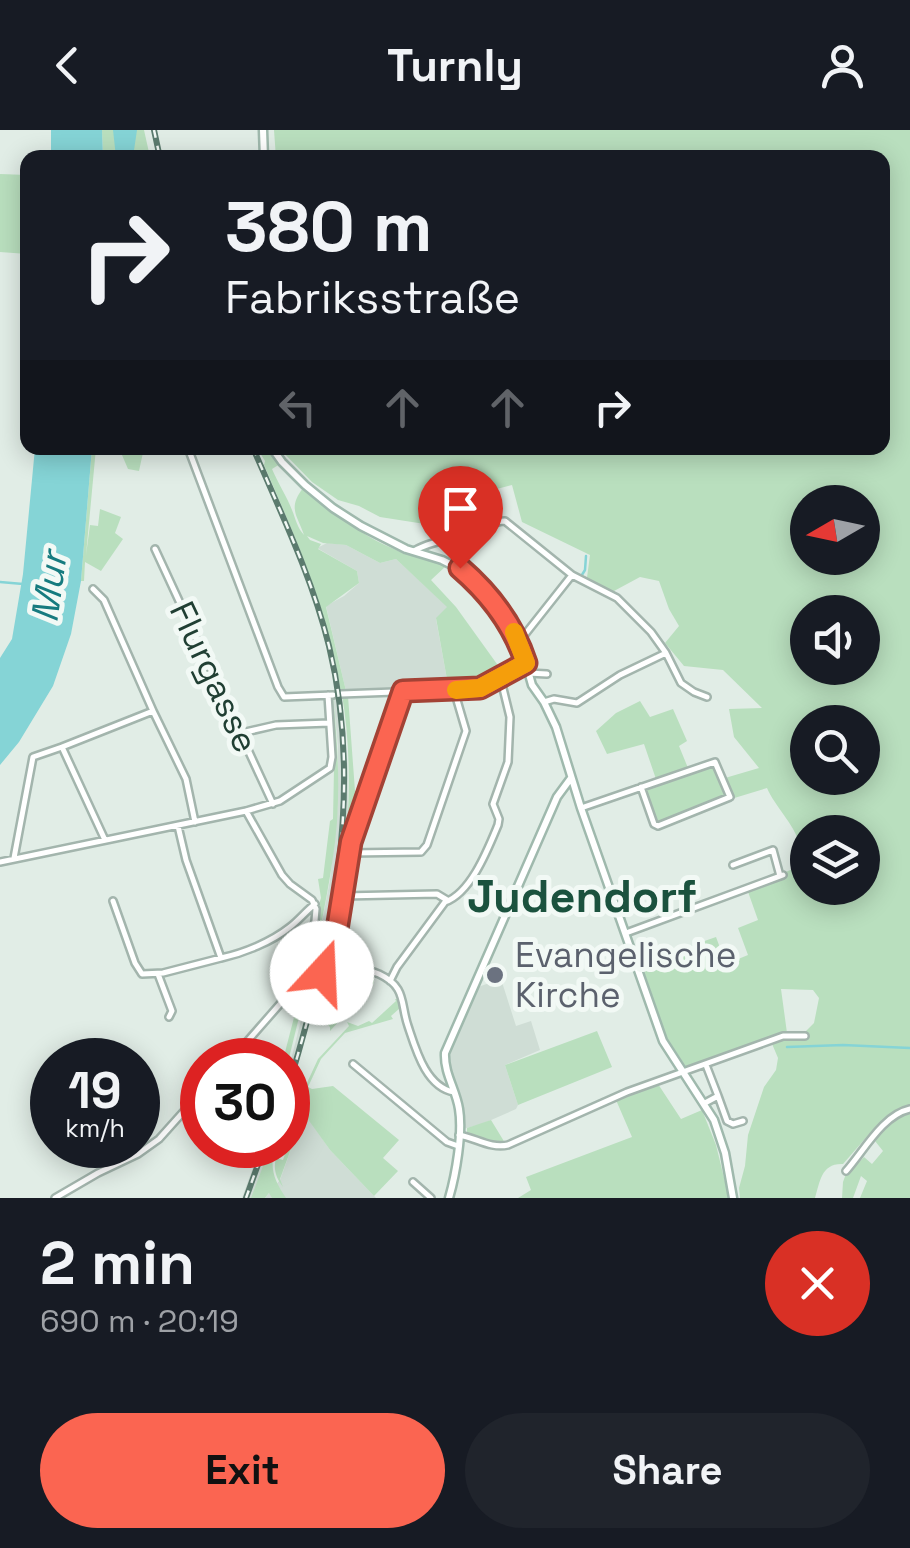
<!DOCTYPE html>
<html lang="en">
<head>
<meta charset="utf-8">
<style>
  :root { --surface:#171b24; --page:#20242c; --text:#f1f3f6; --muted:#9ea1a6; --accent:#fb6551 }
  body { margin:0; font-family:"Space Grotesk",sans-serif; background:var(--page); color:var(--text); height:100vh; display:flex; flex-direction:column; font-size:38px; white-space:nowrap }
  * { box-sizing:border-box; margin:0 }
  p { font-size:32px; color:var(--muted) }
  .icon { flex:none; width:55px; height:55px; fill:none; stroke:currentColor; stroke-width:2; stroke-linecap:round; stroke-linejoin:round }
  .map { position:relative; height:1068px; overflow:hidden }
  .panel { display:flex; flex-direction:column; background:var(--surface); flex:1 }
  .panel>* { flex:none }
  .banner { position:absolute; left:20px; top:20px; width:870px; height:305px; border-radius:20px; box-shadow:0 5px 25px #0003; background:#171b24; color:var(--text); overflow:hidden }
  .needle { width:65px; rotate:261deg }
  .tools { position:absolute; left:790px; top:355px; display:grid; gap:20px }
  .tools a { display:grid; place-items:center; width:90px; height:90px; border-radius:50%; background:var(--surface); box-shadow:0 5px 25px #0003; font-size:50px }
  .speed { position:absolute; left:30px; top:908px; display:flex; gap:20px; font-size:50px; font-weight:700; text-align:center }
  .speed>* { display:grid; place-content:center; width:130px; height:130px; border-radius:50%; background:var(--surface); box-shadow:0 5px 25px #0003; line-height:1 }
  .speed small { font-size:25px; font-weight:400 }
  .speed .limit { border:15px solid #d22; background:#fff; color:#111 }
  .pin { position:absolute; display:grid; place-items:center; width:85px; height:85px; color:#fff; margin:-102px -42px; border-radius:50% 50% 50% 0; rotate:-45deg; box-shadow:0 0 10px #0007 }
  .pin .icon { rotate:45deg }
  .me { position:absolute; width:110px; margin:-55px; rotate:20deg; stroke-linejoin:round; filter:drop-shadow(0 0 8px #0008) }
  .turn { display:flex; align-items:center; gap:35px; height:210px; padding:0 40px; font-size:45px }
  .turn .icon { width:130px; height:130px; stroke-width:2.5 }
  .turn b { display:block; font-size:70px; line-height:85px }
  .lanes { display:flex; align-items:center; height:95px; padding:0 40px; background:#0003; justify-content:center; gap:50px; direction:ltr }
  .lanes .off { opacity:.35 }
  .round { display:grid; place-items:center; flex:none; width:105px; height:105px; border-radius:52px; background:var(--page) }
  .head { display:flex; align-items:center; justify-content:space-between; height:170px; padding:0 40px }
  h1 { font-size:60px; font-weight:700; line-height:75px }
  .action { display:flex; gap:20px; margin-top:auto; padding:20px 40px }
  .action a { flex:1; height:115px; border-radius:60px; background:var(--accent); color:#111; font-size:40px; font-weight:700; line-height:115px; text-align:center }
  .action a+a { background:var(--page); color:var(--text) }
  header { display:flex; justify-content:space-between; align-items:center; height:130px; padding:0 40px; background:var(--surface); font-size:45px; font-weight:700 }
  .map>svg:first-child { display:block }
  .built { fill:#cfddd5 }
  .green { fill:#b9dfbe; fill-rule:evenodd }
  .water { fill:#85d4d6 }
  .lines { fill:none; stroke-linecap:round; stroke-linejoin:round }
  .stream { stroke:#85d4d6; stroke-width:2.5 }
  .minor-casing { stroke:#a3b5ad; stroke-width:10 }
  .secondary-casing { stroke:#9fb9ad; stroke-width:11 }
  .minor { stroke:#fff; stroke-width:5 }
  .secondary { stroke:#fff; stroke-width:6 }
  .rail-casing { stroke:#5b7b6e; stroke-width:6 }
  .rail { stroke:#f2f9f5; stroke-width:2.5; stroke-dasharray:8; stroke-linecap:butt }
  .route-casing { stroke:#a34235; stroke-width:25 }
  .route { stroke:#fb6551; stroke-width:18 }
  .slow { stroke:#f59e0b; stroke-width:18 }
  .worship-dot { fill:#6b7280; stroke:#f2f9f5; stroke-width:4 }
  .labels { text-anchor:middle; stroke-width:10; stroke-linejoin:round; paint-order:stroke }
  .street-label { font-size:35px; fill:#203f33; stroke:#f2f9f5 }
  .worship-label { font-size:35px; fill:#5b616d; stroke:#f2f9f5; text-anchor:start }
  .water-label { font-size:38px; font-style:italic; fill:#167b7f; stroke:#f2f9f5 }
  .district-label { font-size:45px; font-weight:bold; fill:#1b523e; stroke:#f2f9f5 }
</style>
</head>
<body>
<header><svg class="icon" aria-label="back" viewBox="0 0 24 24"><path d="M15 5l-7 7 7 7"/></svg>Turnly<svg class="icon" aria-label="person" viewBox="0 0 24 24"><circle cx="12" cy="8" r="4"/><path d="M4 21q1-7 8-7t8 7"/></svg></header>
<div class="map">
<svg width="910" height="1068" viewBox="0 0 910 1068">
  <rect width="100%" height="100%" fill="#e1ede6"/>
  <path class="built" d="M327,413L346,415L380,433L396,429L448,477L436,489L448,555L346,561L326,476L344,466L359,453L357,441L317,418Z
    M342,566L348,639V682L336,776L321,841L313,839L330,750L338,673V616L333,567Z
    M312,846L319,847L288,962V942Z
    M501,849L516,896L531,891L540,920L505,935L518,975L516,979L482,994L463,999L445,928L470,865L478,857Z
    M306,985L330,1020L376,1068H265L280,1050L303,986Z
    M261,1015H274L254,1068H242Z"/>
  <path class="green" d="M102,0H144L150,27H103Z
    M274,0H910V1068H860L867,1051L861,1046L853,1068H842L843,1052L847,1041L850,1042L864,1027L872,1034L883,1021L875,1011L883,1000L877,995L843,1034C821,1033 820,1052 815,1068H740L739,1058L745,1036L748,1005L764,957L776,940L778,928L770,909L758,914L757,912L686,937L667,908L641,833L716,807L726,834L748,825L738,798L758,790L747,759L797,737C798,729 800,719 798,711C795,696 774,675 767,658L708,676L662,695L655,693L643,658L657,652L644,614L607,624L596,601L616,583L640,571L650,587L673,579L687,611L679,616L688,638L716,628L725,648L759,638L734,607L729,579L762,578L723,540L684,536L665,513L679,496L669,479L659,451L640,447L614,461L586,455L590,425L522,392L512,355L489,361L476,371L451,374L444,397L380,387L359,376L338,370L312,352L279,318H882V28H276ZM808,372H862V428H808ZM808,482H862V538H808ZM808,592H862V648H808ZM808,702H862V758H808ZM781,859L813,860L819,868L814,893L803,904L787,903Z
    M0,44L27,45V124L0,122Z
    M92,318H96L86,425L90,395L98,396L100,379L121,387L115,403L123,409L101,441L85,432L84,451H81Z
    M119,318H144L139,341L128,339Z
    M257,318H268L280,334L272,339C278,353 287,367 292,380C296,390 297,397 304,405C298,386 287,379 303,358C333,380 359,405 394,419C407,425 395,420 409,423C421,425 434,431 446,436L431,450L456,477L502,541L480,556L451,557L448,555L436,488L447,477L396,429L380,433L346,415L323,413L307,406L310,410L321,414L318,419L357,441L359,453L326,477L346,561L341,562C329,482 296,409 264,335L265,331Z
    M342,565L348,566L355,661L364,664L351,702L329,835L326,840L321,841C346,757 357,652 342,565Z
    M333,566C337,608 340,649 337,692C333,742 321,791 313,840L309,837L308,833C312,813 315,785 321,768L318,749L323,748L330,691L333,689L334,639L330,567Z
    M342,845H367L374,848V853L330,901V897L325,892L331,893L336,889L362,853L358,846Z
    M333,847L335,848L331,850L332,857H337L338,864L332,876L336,879L360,852L332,890H325L321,893L318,890L325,867L318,864L322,848Z
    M299,854L305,855L300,866L304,867L288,932V930H283L298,872C294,866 294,860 299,854Z
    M395,869H398L400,878L391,886L393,889L345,903L321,929L308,957L312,959L333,956L399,1010L383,1028L398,1041L374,1066L330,1020L305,985L303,986L280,1049L283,1057C276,1048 273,1039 276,1028L283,1030L305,963L301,961L303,954L306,955L318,929L349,896L347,892L358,896L369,891L372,893L396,871Z
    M597,901L612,937L518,975L505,935Z
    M658,954L681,989L702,980L716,1015L729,1068H518L531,1060L526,1047L632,1007L616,970Z
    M491,990L505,1013L487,1012L467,1003V998Z
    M271,1015H276C269,1036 273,1049 286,1068H272L269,1063L265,1068H251Z"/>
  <path class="water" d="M51,0H102L103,27H51Z
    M113,0H137L133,27H116Z
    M35,318H92L81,451L71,504L53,556L19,612L0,635V528L12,509L23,444Z"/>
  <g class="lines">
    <path class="stream" d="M580,448L585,440L586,426
      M0,452L23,454
      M787,917L843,915L910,918"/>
    <defs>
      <path id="minor" d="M188,318L278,557L284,567L333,565
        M155,419L273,674
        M414,421C434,409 461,409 483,399C492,395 495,391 505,391L572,445L617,468L651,502L666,523L681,553L694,562L707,567
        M93,459L104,470L153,581
        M519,512L572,445
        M528,543L547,544
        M341,564L475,559L525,533
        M544,572L554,569L577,573L620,545L666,523
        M241,603L276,595L329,593
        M62,617L153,581L186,649L195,692
        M581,678L715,632L730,667L658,696L654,694L641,657
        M246,681L280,671L330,638L332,627L328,565
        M178,696L186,730L221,828C244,823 271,812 290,797C299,790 306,781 315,774
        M350,723L421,722L427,715L466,601L454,560
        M14,728L33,627L62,617L105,710
        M0,732L246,681L282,745L290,754L312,770L316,779L315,791L301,844L287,866L231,930
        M733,735L773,720L780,746
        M343,766L437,764L447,770
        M113,771L135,833L142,844L163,843L221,828
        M626,803L783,745
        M303,840C310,841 318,843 326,843C343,842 362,837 379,844C407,857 400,873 408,896C416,920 426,957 454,962
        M329,843L351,712L403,561
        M158,844L172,881L169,887
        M390,851L397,837L445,772C471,763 488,719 498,695L499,689L493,674L508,632L510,587L500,546
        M353,934L447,1012L458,1016
        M718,966L727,991L733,994L743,991
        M705,973L718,966L706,935
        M459,1005C476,1008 491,1019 508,1015L627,962L783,906H805
        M846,1041C865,1019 883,985 910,979
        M413,1052L431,1068
        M55,1068L98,1043L138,1024L159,1009L202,961"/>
      <path id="secondary" d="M263,0L264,28
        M272,318L282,332L305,355L333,378L361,396L406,419L442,430L460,439L480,457L513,502L523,523L532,555L544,572L556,597L581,678L663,911L714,990L725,1023L733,1068
        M449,1068C456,1044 463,1003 459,979C456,959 444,944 445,923L557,667L571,648"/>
    </defs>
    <use href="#minor" class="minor-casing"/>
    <use href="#secondary" class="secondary-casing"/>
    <use href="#minor" class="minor"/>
    <use href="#secondary" class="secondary"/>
    <defs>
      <path id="rail" d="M154,0L160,28
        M253,318C281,383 312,447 329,516C365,664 331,816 288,958
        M246,1068L265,1015"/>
    </defs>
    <use href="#rail" class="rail-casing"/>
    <use href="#rail" class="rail"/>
  </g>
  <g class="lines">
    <defs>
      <path id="route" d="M322,843H330L351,712L403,561L480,558L526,533C514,496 489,463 460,438"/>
    </defs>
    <use href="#route" class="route-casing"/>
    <use href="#route" class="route"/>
    <path class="slow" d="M456,560L480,558L526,533L514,502"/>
  </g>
  <circle class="worship-dot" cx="495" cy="845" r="10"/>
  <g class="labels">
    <g class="street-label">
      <text transform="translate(214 547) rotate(65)" y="12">Flurgasse</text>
    </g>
    <g class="worship-label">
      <text x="515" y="837">Evangelische<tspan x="515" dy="40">Kirche</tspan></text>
    </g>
    <g class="water-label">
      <text transform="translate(49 457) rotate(-82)" y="13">Mur</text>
    </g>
    <g class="district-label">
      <text x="582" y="782">Judendorf</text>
    </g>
  </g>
</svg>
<div class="tools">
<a><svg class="needle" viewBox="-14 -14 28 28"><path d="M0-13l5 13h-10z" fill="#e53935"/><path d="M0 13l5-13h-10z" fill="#9ea1a6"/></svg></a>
<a><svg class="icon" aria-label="sound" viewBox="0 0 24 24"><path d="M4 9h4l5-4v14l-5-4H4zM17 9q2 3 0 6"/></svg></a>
<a><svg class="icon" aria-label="search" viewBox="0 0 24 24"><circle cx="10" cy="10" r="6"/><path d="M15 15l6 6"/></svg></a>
<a><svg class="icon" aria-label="layers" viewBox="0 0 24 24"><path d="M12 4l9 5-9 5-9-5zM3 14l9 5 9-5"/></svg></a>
</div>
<div class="speed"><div>19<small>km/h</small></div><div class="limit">30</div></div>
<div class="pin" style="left:460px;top:438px;background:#d93025"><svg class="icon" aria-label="arrive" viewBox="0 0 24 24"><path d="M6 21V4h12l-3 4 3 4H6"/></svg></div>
<svg class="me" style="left:322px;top:843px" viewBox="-20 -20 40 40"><circle r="19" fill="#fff"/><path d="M0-13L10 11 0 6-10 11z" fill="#fb6551"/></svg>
<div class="banner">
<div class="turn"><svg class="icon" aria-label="right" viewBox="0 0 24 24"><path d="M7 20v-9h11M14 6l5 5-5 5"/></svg><div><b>380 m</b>Fabriksstraße</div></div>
<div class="lanes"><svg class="icon off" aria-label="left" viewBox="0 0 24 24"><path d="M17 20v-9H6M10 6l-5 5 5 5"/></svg><svg class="icon off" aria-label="ahead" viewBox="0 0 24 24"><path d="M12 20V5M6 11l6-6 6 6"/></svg><svg class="icon off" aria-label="ahead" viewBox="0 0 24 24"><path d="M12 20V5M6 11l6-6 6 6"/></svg><svg class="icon" aria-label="right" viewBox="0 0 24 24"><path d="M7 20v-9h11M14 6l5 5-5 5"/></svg></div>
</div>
</div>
<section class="panel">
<div class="head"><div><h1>2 min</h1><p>690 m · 20:19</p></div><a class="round" style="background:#d93025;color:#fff"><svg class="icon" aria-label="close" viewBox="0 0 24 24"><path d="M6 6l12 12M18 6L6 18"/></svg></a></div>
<div class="action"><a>Exit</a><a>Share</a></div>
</section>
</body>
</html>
